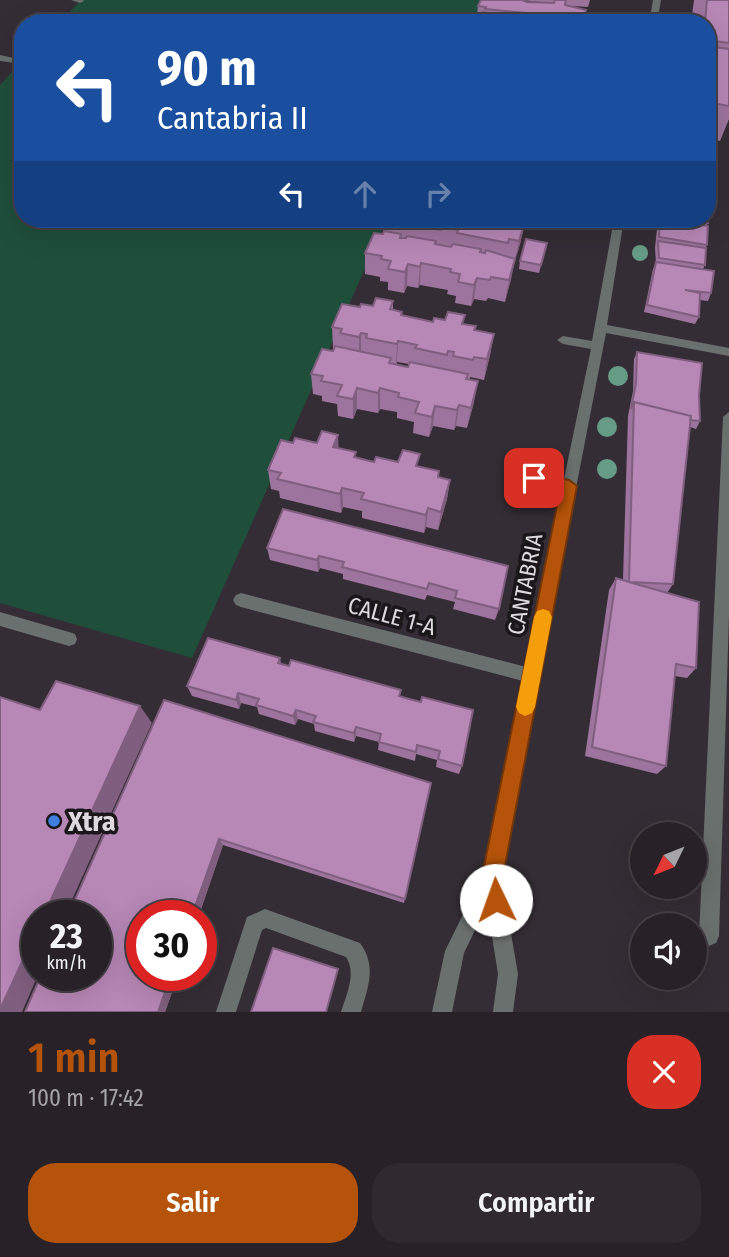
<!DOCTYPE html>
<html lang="es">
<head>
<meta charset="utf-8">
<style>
  :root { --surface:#282228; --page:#302a30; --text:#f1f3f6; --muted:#a5a4a8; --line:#443f45; --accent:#b45309 }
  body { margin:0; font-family:"Fira Sans Condensed",sans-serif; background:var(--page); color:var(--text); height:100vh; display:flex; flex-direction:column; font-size:26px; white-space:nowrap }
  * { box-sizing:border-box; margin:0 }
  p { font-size:23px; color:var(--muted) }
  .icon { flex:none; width:38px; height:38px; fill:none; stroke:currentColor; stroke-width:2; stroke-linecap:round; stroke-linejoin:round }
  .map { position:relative; height:1012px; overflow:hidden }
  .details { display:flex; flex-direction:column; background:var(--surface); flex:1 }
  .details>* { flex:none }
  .top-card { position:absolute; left:14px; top:14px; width:702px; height:214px; border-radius:28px; box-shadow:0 7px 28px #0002,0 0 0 2px var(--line); background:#1a4fa0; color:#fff; overflow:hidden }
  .needle { width:46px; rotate:227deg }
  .tools { position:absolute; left:630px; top:822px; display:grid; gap:14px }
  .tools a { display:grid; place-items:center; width:77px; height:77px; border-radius:50%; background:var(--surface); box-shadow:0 7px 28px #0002,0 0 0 2px var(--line); font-size:35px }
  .speed { position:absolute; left:21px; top:900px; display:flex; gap:14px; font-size:35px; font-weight:700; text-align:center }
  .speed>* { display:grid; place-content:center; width:91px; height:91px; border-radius:50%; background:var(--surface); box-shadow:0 7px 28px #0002,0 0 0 2px var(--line); line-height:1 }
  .speed small { font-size:18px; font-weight:400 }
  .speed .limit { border:10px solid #d22; background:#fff; color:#111 }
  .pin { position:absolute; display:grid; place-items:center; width:60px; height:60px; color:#fff; margin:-30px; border-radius:14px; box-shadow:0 4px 10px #0006 }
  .me { position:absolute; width:77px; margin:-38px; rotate:357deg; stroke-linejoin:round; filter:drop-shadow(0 0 5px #0008) }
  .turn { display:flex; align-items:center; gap:24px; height:147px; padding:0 28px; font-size:32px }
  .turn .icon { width:91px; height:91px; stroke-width:2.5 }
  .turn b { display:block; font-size:49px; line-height:60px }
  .lanes { display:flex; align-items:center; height:66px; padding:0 28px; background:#0003; justify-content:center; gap:35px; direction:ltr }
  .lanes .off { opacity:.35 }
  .round { display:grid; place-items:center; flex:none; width:74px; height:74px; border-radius:28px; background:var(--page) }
  .headline { display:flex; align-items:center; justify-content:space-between; height:119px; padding:0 28px }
  h1 { font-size:42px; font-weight:600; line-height:52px; color:var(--accent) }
  .primary-button { display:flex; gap:14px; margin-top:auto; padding:14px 28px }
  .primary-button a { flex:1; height:80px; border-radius:28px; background:var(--accent); color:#fff; font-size:28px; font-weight:600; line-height:80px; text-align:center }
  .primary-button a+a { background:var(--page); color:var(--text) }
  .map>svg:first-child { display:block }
  .green { fill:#1f4f3b }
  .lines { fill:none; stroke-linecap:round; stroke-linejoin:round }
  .service { fill:#6a706d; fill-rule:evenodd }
  .minor { fill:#6a706d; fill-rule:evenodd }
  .tree { fill:#669c86 }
  .wall { fill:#9d749d; fill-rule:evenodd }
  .shaded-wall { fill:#805e7f }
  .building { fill:#b787b6; stroke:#805e7f; stroke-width:2 }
  .route { fill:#b45309; stroke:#753606; stroke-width:2 }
  .slow { fill:#f59e0b }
  .shop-dot { fill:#3f7fe0; stroke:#1a161a; stroke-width:2.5 }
  .labels { text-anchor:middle; stroke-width:7; stroke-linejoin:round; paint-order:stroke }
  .street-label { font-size:23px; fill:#ded9de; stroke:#1a161a }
  .near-poi-label { font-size:28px; font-weight:bold; fill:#ded9de; stroke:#1a161a; text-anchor:start }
</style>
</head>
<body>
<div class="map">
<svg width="729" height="1012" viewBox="0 0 729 1012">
  <rect width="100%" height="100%" fill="#352d35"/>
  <path class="green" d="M81,0H485L475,23H59Z
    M23,60V219H387L192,658L0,603V85Z"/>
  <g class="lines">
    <path class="service" d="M0,612L69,632L75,634L77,639L75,644L69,646L0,626Z
      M265,909L360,943C377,966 368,987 361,1012H341C346,996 357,973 346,957L266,928L262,930L236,1012H216L247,917Z"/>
    <path class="minor" d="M71,0H83L84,1L80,3Z
      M653,0H661L657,23H649Z
      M0,55L23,60V64L0,61Z
      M614,219H624L607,325L729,348V356L606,333L501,876L518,974L513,1012H493L498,974L487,905L464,953L452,1012H432L445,951L483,874L523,681L241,607L236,605L233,600L236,595L241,593L526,667L562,490L528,482L526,478L528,474L533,472L564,479L591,349L563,344L557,340L563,336L592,341Z
      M729,412V616L719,936L716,943L709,946L702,943L699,936L723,417Z"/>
  </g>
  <g class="tree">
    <circle cx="640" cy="253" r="8"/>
    <circle cx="618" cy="376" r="10"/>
    <circle cx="607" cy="427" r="10"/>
    <circle cx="607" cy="469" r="10"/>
  </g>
  <path class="wall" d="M522,0H590L588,7L572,6L586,10L583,23H470L477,14L478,6L527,2H539Z
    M694,0H729V119L720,141L713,140V151L712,156L710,185L709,188L708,223L706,226L707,245L705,248V265L703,269L711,293L708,301L700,300L699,317L695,324L644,312L653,269L656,263L655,248L658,219H707V23H691Z
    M383,219H515V220L525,222L520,244L514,262L505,302L488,298L486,301L474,299L471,306L455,303L456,296L447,294L448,290L420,285L418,288L407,286L404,293L388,290V282L380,281V277L365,274V253L383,234Z
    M547,243L539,273L519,269L520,261Z
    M393,301V310L402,312V316L433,322L464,324L476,326L475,330L494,334L490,355L484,380L470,377V380L474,402L467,428L456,426L454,430L433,426L429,437L413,433L414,422L397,418V412L380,409L378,413L357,409L353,419L338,416L337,404L322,401V396L313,394L311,374L333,351L334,348H333L332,327L360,307L373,306ZM397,362L409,364L408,367L397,364Z
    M637,352L699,396L700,421L696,429L690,427L673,584L667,593L696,668L687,678L675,676L666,766L657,774L585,756L609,590L616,578L623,580L628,416L633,391L634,359Z
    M293,443L339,448L356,458L374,462L418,467L438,477L450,480L447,499L438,530L426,527L424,533L362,518V511L343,507L341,513L280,498L279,491L271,489L268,470Z
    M283,509L499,609L495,620L453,609L455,602L427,595L425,600L343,579V574L320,568L318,572L270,560L267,548Z
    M280,658L281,664L401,690L400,696L462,766L459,774L436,767L437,760L416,754L415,761L378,750L379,742L356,736L354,742L315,731L314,724L298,719L295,725L259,714L257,707L241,703L239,709L192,696L187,686Z
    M164,700L431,783L404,903L223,845L199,915H142L178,975L165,1012H25Z"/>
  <path class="shaded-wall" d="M525,222L520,244L515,262L519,241Z
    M515,259L511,280L505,302L509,280Z
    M421,263L420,285L418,288L420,267Z
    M408,264L407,286L404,293L405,272Z
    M477,278L474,299L471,306L474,285Z
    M361,333V354L359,357V337Z
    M494,334L490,355L484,380L487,359Z
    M398,341L397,362L396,365L397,344Z
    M478,381L474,402L467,428L471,408Z
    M357,388V409L353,419V399Z
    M380,388V409L378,413V393Z
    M459,405L456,426L454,430L457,410Z
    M435,406L433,426L429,437L432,417Z
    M338,435L339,455L333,447Z
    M450,480L447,499L438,530L441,512Z
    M342,488L343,507L341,513L340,494Z
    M428,508L426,527L424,533L426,515Z
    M319,556L320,568L318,572L317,560Z
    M238,693L241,703L239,709L236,700Z
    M140,706L152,723L65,915H44Z
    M296,710L298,719L295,725L293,716Z
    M356,727V736L354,742V733Z
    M219,839L223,845L199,915H192Z
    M37,930V975H38L22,1012H0V1009Z
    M171,975H178L165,1012H158Z"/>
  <path class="building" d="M481,0H522L527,2L554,3L555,0H566L565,5L586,10L583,20L536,16V14L485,9L486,7L478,6Z
    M707,0H729V43L707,40V23H705Z
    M483,12L548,23H470L474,14L482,15Z
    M707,46L729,49V106L707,102Z
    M707,136L714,137L713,151L707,150Z
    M707,154H712V168L707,167Z
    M707,170H711L710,185H707Z
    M707,188H710L709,204L707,203Z
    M707,206H709L708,223L681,219H707Z
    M392,219H515L514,220L525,222L519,241L509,239L508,243L457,233L458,230L442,227L441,230L391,221Z
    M660,219L708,226L707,245L659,237Z
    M384,231L401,234L400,238H406L407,236L436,241L435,244L451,247L453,244L481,249L480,252L485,253L486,250L515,259L509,280L491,277L490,280L477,278L474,285L458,282L460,274L450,272L451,269L421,263L420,267L408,264L405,272L388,269L391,261L381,259L382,256L365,253L374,233L383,234Z
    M526,239L547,243L541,265L520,261Z
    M658,241L706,248L705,265L659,258Z
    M656,262L714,271L711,293L685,290L700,293L699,317L647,305Z
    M376,298L393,301L390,309L402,312L401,315L433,322L434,318L445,320L448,312L465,315L462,324L476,326L474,330L494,334L487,359L474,357L473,360L453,356L454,352L448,351L447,355L415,348L417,345L398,341L397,344L366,338L367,334L361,333L359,337L340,333L342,329L332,327L342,304L360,307L361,304L373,306Z
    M335,346L391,358L389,363L408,367L410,362L468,374L466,379L478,381L471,408L459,405L457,410L435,406L432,417L415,413L419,402L398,397L399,393L380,388L378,393L357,388L353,399L337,396L342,385L321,381L323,376L311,374L322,349L333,351Z
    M637,352L702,363L699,396L700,421L690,420L691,416L634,402L631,409L636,383Z
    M634,402L691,416L673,584L629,582L699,602L696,668L676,664L666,766L592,747L616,578L629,582Z
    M322,431L338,435L333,447L356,452L354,457L374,462L376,457L398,462L403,450L420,454L416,466L439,471L438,477L450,480L441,512L428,508L426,515L361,499L364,493L342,488L340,494L277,479L281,473L268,470L281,440L293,443L295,438L317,443Z
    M283,509L508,566L499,609L455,598L457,591L429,583L427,589L342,567L344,562L319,556L317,560L267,548Z
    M208,638L280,658L278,663L289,666L291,660L401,690L399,696L409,699L421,702L422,697L473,710L462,766L438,759L440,751L417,745L416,752L379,742L381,734L356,727L354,733L313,722L316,716L296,710L293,716L256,705L259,699L238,693L236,700L187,686Z
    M56,681L140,706L44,915H37V930L0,1009V697L40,710Z
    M164,700L431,783L405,899L219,839L192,915H142V975H171L158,1012H25L41,975H96V915H68Z
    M273,948L338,969L326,1012H251Z"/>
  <path class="route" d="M534,472L569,480L577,486L503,876L507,900L504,908L496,911L489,908L482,876L560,491L528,483L526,478Z"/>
  <path class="slow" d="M543,609L549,611L552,617L535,707L532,713L525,716L519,713L516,707L534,617L537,611Z"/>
  <circle class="shop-dot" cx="54" cy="821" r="7"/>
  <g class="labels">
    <g class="street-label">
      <text transform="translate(525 584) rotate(-79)" y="8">CANTABRIA</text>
      <text transform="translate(392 616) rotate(15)" y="8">CALLE 1-A</text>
    </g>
    <g class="near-poi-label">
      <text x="68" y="831">Xtra</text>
    </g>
  </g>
</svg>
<div class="tools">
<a><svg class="needle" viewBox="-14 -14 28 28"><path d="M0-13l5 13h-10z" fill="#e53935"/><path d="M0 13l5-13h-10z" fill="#a5a4a8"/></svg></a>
<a><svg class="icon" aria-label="sound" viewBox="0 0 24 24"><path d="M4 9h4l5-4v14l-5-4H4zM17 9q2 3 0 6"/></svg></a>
</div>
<div class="speed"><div>23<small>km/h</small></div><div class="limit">30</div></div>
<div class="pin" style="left:534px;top:478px;background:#d93025"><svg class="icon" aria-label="arrive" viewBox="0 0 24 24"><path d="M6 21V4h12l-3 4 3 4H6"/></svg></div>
<svg class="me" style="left:496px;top:900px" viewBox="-20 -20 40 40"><circle r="19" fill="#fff"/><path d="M0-13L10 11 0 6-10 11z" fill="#b45309"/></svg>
<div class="top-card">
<div class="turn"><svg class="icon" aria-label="left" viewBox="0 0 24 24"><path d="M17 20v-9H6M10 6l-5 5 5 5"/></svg><div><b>90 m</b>Cantabria II</div></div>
<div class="lanes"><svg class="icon" aria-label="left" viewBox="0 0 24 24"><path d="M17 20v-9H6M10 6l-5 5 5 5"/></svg><svg class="icon off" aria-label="ahead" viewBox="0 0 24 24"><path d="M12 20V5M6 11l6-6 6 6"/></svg><svg class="icon off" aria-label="right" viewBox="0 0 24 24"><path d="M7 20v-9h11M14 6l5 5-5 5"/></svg></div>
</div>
</div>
<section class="details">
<div class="headline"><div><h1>1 min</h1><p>100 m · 17:42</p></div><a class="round" style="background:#d93025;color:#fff"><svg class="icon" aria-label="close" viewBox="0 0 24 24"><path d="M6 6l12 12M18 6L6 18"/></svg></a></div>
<div class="primary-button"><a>Salir</a><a>Compartir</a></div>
</section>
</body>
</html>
